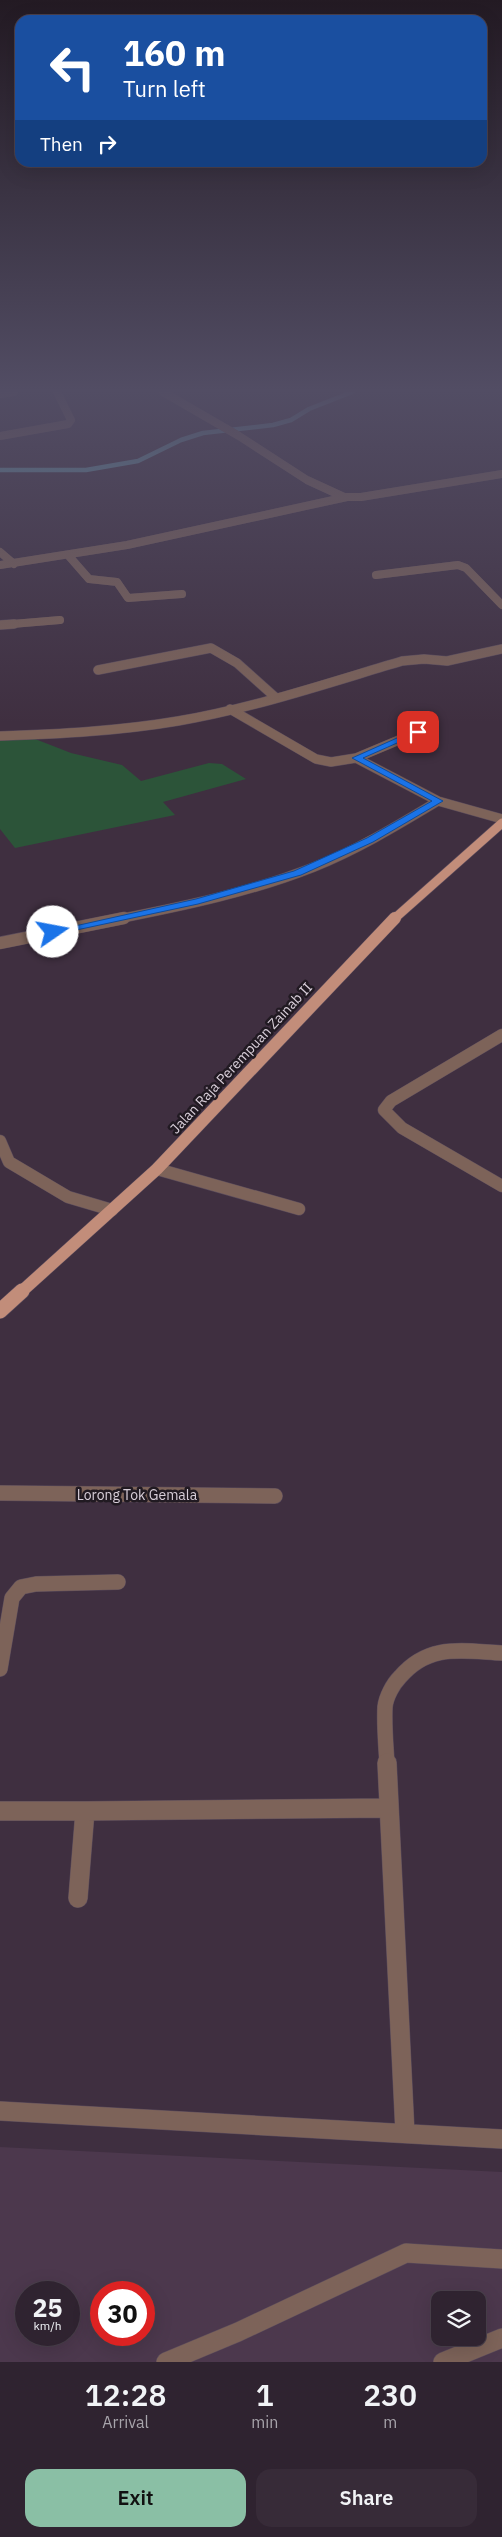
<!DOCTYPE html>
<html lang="en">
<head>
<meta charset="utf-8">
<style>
  :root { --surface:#2f2330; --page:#372b38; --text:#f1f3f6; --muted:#a7a4ab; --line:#4a404c; --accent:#8abfa5 }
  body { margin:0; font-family:"IBM Plex Sans",sans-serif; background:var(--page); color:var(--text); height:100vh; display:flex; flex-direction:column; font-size:19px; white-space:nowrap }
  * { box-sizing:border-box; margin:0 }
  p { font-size:16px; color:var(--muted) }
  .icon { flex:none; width:28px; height:28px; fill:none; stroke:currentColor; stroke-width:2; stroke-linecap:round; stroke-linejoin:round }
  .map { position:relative; height:2362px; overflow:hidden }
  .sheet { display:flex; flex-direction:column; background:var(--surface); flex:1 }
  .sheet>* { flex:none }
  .top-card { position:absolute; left:15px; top:15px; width:472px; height:152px; border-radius:15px; box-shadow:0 5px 20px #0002,0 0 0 1px var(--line); background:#1a4fa0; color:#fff; overflow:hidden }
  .tools { position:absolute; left:431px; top:2291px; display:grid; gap:10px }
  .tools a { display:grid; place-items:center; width:55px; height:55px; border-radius:10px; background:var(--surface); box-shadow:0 5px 20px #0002,0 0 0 1px var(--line); font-size:25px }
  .speed { position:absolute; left:15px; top:2281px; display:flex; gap:10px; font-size:25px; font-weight:700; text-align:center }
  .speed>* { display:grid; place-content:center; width:65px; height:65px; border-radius:50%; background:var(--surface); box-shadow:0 5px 20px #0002,0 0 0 1px var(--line); line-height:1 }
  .speed small { font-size:12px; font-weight:400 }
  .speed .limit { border:8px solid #d22; background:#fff; color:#111 }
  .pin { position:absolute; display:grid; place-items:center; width:42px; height:42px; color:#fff; margin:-21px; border-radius:10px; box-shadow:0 2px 8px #0006 }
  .me { position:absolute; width:55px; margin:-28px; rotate:78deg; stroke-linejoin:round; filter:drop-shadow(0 0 4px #0008) }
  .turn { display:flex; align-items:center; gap:18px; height:105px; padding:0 25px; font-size:22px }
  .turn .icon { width:65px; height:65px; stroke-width:2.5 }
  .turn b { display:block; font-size:35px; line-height:42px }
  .then { display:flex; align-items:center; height:48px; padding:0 25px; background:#0003; gap:10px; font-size:19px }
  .eta { display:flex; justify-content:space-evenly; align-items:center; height:85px; text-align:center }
  .eta b { font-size:30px; font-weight:600; line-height:35px }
  .button { display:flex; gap:10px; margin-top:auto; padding:10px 25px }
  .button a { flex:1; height:58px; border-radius:15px; background:var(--accent); color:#111; font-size:20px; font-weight:600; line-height:58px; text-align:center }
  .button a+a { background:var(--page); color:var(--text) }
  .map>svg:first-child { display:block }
  .built { fill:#4c384d; fill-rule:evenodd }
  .green { fill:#2c5439 }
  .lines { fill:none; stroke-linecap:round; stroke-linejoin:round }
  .stream { stroke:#69a0b0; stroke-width:4.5 }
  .minor-far4-casing { stroke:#5b4c5c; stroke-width:8 }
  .minor-far3-casing { stroke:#5b4c5c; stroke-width:10 }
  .minor-far2-casing { stroke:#5b4c5c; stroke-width:13 }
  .minor-far1-casing { stroke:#5b4c5c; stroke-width:16 }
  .minor-casing { stroke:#5b4c5c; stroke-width:20 }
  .major-far2-casing { stroke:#5b4c5c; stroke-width:10 }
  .major-far1-casing { stroke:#5b4c5c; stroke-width:13 }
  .major-casing { stroke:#5b4c5c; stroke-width:16 }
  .minor-far4 { stroke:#7d6359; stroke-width:8 }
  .minor-far3 { stroke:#7d6359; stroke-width:9 }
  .minor-far2 { stroke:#7d6359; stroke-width:12 }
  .minor-far1 { stroke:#7d6359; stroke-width:15 }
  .minor { stroke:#7d6359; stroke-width:19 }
  .major-far2 { stroke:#c28d7a; stroke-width:9 }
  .major-far1 { stroke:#c28d7a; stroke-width:12 }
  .major { stroke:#c28d7a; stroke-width:15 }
  .route { fill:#1a73e8; stroke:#114b97 }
  .labels { text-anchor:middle; stroke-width:5; stroke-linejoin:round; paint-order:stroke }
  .street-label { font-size:14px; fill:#d8ced9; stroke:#211a22 }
</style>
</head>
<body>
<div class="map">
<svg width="502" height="2362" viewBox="0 0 502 2362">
  <rect width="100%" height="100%" fill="#3f2f40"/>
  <path class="built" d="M0,2147L502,2172V2362H0ZM26,2292H69V2335H26ZM101,2292H144V2335H101ZM440,2300H478V2338H440Z"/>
  <path class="green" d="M30,737L71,753L122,765L141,781L209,763L222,764L246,779L163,802L175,815L15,848L0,829V738Z"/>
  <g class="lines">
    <path class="stream" d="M0,470H86L138,461L181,440L203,433L273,425L291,420L309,409L352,392"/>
    <defs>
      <path id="minor-far4" d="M163,392L239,436L307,480L344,497
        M0,394L14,392
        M0,436L68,424L71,420L57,392
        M0,552L14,564
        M68,555L89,579L117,582L128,598L182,594
        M0,565L127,545L347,497H361L502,474
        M376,575L458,565L466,568L502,605
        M0,625L60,620"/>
      <path id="minor-far3" d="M0,625L14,624
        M98,670L211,648L237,663L275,697
        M230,709L316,759L331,762L356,758L438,801L502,819
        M0,736C59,734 119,731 178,721C254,708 328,683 402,661L424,659L447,661L502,649
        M356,758L418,732
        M118,919C184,906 251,892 314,867C357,850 398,825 438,801"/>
      <path id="minor-far2" d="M0,943L124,918
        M502,1035L391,1101L384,1110L402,1128L502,1186
        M0,1141L9,1162L68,1197L112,1210
        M157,1169L299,1209"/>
      <path id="minor-far1" d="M0,1493L275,1496
        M0,1669L12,1598L21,1587L36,1584L118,1582
        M387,1764C386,1746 384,1726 385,1707C386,1697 393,1684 400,1677C429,1643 462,1651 502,1653"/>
      <path id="minor" d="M387,1763L405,2133
        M0,1811H85
        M78,1898L85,1811L388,1808
        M0,2111L502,2139
        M166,2362L238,2332L406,2253L502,2259
        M443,2362L502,2338"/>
      <path id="major-far2" d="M394,919L502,823"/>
      <path id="major-far1" d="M21,1292L157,1169L395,918"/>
      <path id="major" d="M0,1311L22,1291"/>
    </defs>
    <use href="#minor-far4" class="minor-far4-casing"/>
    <use href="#minor-far3" class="minor-far3-casing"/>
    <use href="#minor-far2" class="minor-far2-casing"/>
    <use href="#minor-far1" class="minor-far1-casing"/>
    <use href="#minor" class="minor-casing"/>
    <use href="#major-far2" class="major-far2-casing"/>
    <use href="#major-far1" class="major-far1-casing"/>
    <use href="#major" class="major-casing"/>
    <use href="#minor-far4" class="minor-far4"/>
    <use href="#minor-far3" class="minor-far3"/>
    <use href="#minor-far2" class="minor-far2"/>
    <use href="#minor-far1" class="minor-far1"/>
    <use href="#minor" class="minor"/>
    <use href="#major-far2" class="major-far2"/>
    <use href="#major-far1" class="major-far1"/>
    <use href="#major" class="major"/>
  </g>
  <linearGradient id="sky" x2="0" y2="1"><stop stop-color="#231a23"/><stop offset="0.54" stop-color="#524d64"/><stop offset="1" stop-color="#524d64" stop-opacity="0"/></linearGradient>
  <rect width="502" height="723" fill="url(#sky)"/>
  <path class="route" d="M415,730L422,732L363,758L443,801L373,842L301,875L198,904L53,935L48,932L196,899L294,871L367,838L432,801L352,758Z"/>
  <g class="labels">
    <g class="street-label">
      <text transform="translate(241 1058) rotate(-47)" y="5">Jalan Raja Perempuan Zainab II</text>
      <text x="137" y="1500">Lorong Tok Gemala</text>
    </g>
  </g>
</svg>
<div class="tools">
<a><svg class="icon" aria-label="layers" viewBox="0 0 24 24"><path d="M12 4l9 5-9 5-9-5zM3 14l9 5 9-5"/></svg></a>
</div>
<div class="speed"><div>25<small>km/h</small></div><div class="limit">30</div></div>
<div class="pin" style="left:418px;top:732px;background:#d93025"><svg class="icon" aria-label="arrive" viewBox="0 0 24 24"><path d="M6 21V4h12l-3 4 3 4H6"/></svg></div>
<svg class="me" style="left:53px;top:932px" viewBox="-20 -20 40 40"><circle r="19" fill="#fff"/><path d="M0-13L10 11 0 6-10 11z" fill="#1a73e8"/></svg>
<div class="top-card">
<div class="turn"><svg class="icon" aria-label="left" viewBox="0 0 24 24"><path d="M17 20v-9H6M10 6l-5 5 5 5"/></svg><div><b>160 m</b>Turn left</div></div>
<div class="then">Then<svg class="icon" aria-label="right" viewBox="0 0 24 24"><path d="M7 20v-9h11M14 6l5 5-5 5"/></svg></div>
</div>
</div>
<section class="sheet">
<div class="eta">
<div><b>12:28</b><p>Arrival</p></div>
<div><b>1</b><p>min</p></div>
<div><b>230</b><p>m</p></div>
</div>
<div class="button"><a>Exit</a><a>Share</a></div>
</section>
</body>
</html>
